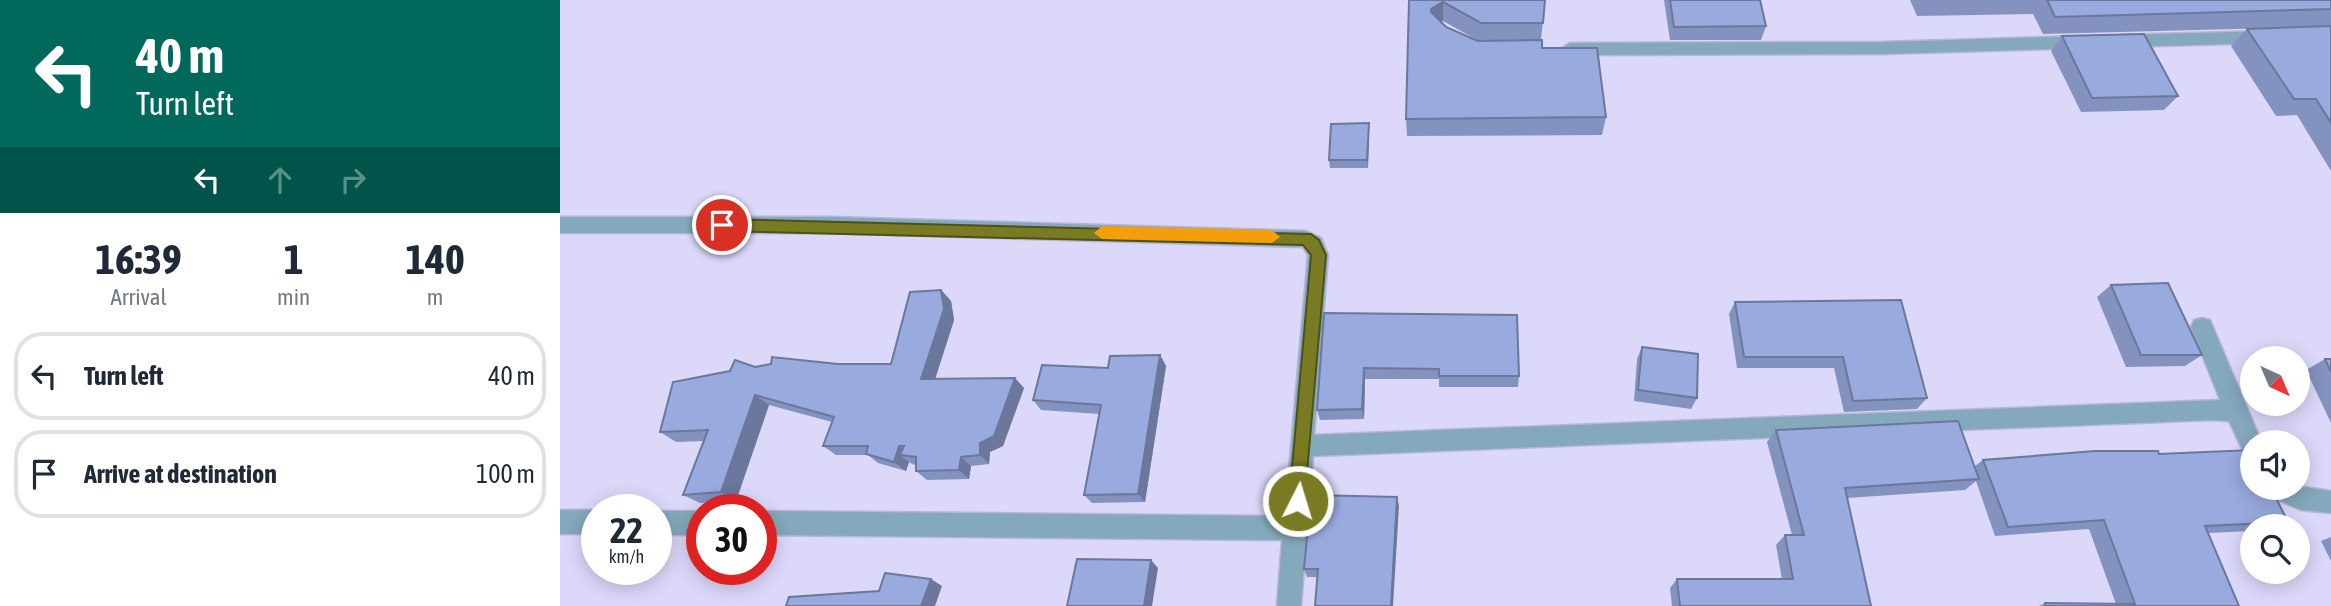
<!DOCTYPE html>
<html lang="en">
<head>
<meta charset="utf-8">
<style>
  :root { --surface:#fff; --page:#f6f6f7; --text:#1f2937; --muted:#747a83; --line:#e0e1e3 }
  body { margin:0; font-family:"Asap Condensed",sans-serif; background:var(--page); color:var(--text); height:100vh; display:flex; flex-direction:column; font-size:26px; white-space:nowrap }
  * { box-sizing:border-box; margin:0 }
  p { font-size:23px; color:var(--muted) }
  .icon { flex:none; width:38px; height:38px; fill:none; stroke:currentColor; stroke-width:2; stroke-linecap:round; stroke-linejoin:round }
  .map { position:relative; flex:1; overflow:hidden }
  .side { display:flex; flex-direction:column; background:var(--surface); width:560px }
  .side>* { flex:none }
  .hud { background:#00695c; color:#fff; overflow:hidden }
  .needle { width:46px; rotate:136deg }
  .fabs { position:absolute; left:1680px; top:346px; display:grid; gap:14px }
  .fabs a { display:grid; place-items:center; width:70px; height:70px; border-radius:50%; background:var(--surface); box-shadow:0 4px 18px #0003; font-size:35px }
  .speed { position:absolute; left:21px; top:494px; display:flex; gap:14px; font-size:35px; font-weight:700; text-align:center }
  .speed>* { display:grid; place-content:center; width:91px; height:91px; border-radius:50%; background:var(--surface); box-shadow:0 4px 18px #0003; line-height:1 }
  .speed small { font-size:18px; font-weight:400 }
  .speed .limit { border:10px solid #d22; background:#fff; color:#111 }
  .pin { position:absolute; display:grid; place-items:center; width:60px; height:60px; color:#fff; margin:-30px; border:4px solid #fff; border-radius:50%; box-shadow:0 2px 7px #0007 }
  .me { position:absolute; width:77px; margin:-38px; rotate:5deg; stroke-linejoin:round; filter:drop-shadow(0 0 5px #0008) }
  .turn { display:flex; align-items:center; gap:24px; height:147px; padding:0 21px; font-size:32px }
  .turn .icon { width:91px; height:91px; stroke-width:2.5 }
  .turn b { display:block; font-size:49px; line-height:60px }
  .lanes { display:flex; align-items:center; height:66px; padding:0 21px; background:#0003; justify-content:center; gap:35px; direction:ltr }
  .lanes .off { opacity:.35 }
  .eta { display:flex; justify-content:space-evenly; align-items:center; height:119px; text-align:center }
  .eta b { font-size:42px; font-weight:700; line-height:49px }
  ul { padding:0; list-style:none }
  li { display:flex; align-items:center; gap:21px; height:88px; margin:0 14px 10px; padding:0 7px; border:4px solid var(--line); border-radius:28px }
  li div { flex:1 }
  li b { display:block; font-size:26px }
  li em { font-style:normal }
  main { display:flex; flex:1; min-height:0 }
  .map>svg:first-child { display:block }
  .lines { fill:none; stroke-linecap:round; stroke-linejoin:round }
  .minor-casing { stroke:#b9b5d5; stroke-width:3 }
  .minor { fill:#84a9bc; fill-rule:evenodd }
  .wall { fill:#8492bf; fill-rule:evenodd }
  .shaded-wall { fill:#6b779b }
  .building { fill:#99aade; stroke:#6b779b; stroke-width:2 }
  .route { fill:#797b23; stroke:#4f5017; stroke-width:2 }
  .slow { fill:#f59e0b }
</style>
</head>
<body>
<main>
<section class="side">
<div class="hud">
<div class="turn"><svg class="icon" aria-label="left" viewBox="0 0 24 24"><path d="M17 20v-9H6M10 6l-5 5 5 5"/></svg><div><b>40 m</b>Turn left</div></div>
<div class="lanes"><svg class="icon" aria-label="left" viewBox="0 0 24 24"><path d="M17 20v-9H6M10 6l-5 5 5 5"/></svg><svg class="icon off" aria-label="ahead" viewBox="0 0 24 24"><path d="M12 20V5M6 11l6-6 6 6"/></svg><svg class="icon off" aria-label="right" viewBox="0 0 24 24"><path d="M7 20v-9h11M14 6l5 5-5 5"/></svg></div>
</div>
<div class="eta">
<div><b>16:39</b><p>Arrival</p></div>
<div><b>1</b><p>min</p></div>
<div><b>140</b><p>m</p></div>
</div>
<ul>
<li><svg class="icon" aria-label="left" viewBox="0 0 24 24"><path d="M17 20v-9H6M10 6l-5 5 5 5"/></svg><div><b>Turn left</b></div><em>40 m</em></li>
<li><svg class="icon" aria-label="arrive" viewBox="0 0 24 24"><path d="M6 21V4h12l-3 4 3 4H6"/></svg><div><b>Arrive at destination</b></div><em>100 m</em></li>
</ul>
</section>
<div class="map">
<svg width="1771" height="606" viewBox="0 0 1771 606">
  <rect width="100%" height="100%" fill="#dcd8fa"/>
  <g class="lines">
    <defs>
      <path id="minor" d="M1706,31L1715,37L1706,43L1560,47L1551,41L1560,35Z
        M1524,36L1533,42L1524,48L1322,54L1010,55L1001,49L1010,43L1322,42Z
        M0,217H270L746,231L761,238L768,255L754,435L1660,400L1631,327L1634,320L1642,318L1650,320L1702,443H1692V456L1684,453L1669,421L1651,420L753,456L741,606H717L722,540L201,535V511L725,516L748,255L743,247L270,233H0Z
        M1738,486L1771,491V513L1741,510L1709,496L1705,488H1738Z
        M0,510H37V534H0Z
        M96,511H142V535H96Z"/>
    </defs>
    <use href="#minor" class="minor-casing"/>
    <use href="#minor" class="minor"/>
  </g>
  <path class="wall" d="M849,0H985L981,40L982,48L1046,117L1042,135L847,136L846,119ZM883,21L919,41L886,27L881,22Z
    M1104,0H1200L1206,26L1201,40H1110Z
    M1350,0H1771V171L1737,115L1716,116L1671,46L1687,29L1714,28L1483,34L1473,14L1357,16Z
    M1502,36L1618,96L1604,110L1521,112L1491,51Z
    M809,123V131L808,168H770L769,160Z
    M1551,285L1642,355L1625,366L1566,367L1537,297Z
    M381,290L391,301L394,320L375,378L464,388L443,446L430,452L429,464L411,466L409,479L367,480L356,471V465L352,464L349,462L346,471L318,463L308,455H276L263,446L272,422L209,405L176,501L140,503L123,495L144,441L116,442L100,432L195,367L278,364H331Z
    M1175,302L1367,398L1357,409L1284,412L1274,368H1177L1169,314Z
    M764,313L959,376L958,387H879V379H805L804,419L760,420L757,410Z
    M1082,347L1137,398L1131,409L1074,401L1077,359Z
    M600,355L606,366L585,502L532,503L524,495L539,414L481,410L473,400L548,368Z
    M1765,359H1771V423L1746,370Z
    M1216,430L1415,466L1423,460L1599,454L1728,522L1716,527H1692V531L1648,533L1679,606H1479L1485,603L1556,604L1529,529L1435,536L1416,481L1405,490L1287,498L1311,606H1112L1110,588L1117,579H1222L1216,545L1225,535H1232L1207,442Z
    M839,506L758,577H747L744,569Z
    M1771,537V561L1761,541Z"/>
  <path class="shaded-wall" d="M883,2V21L872,27L871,9Z
    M809,123V131L808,168L807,160Z
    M381,290L391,301L394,320L372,389L361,379Z
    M600,355L606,366L585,502L578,494Z
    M804,368L805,379L804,419L802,409Z
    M455,378L464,388L443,446L430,452L429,464L420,455V443Z
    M195,395L209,405L176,501L161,492Z
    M339,446L351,455H340L349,462L346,471L334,462Z
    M401,457L411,466L409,479L399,470Z
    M837,497L839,506L833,606H831Z
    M591,560L598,568L592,606H584Z
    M371,579L382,586L375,606H361Z"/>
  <path class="building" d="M849,0H985L983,23H921L883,2L871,9V12L886,27L918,41L982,40V48H1037L1046,117L846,119Z
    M1110,0H1200L1206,26L1114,27Z
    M1487,0H1771V9L1495,17Z
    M1771,26V123L1756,99H1734L1687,29Z
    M1584,34L1618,96L1532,98L1502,36Z
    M809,123L807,160H769L771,124Z
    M1608,283L1642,355H1581L1551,285Z
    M381,290L384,309L361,379L455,378L434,436L420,443V455L401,457L399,470L356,471V457L340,455L344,446H339L334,462L306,454L308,446H263L274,417L195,395L161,492L123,495L148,430L100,432L113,382L170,371L175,360L195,367L211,364L212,357L278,364H331L350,292Z
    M1341,300L1367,398L1293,401L1283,357H1184L1175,302Z
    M764,313L957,315L959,376H879V369L804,368L802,409L757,410Z
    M1082,347L1138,354L1137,398L1078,390Z
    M600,355L578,494L524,495L541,405L473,400L482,365L548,368L550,356Z
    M1765,359H1771V372Z
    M1398,421L1419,479L1285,488L1311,606H1120L1117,579H1233L1225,535H1244L1216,430Z
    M1692,450V488H1711L1728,522L1645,526L1679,606H1485V603L1575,604L1544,520L1448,527L1423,460L1535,451H1598L1599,454Z
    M751,495L837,497L831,606H755L758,569H744Z
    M517,559L591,560L584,606H507Z
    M325,573L371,579L361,606H226L229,597L319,591Z"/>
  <path class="route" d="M162,219L751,234L759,240L766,255L744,507L738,509L732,507L729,501L751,255L743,245L162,231L154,225Z"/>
  <path class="slow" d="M542,226L712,230L720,237L712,243L542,239L534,233Z"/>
</svg>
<div class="fabs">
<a><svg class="needle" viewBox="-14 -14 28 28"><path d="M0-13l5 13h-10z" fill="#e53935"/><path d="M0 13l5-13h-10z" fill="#747a83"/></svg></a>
<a><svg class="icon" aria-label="sound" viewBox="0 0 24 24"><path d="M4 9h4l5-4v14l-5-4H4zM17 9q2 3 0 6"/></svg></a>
<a><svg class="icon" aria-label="search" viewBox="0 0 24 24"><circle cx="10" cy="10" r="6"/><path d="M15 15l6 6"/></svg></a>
</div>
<div class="speed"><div>22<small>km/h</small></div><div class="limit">30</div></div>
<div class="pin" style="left:162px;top:225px;background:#d93025"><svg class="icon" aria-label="arrive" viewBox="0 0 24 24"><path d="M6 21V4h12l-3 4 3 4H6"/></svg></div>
<svg class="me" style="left:738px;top:501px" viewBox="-20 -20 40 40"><circle r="17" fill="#797b23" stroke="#fff" stroke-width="3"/><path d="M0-11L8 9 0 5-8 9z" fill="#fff"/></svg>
</div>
</main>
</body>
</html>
